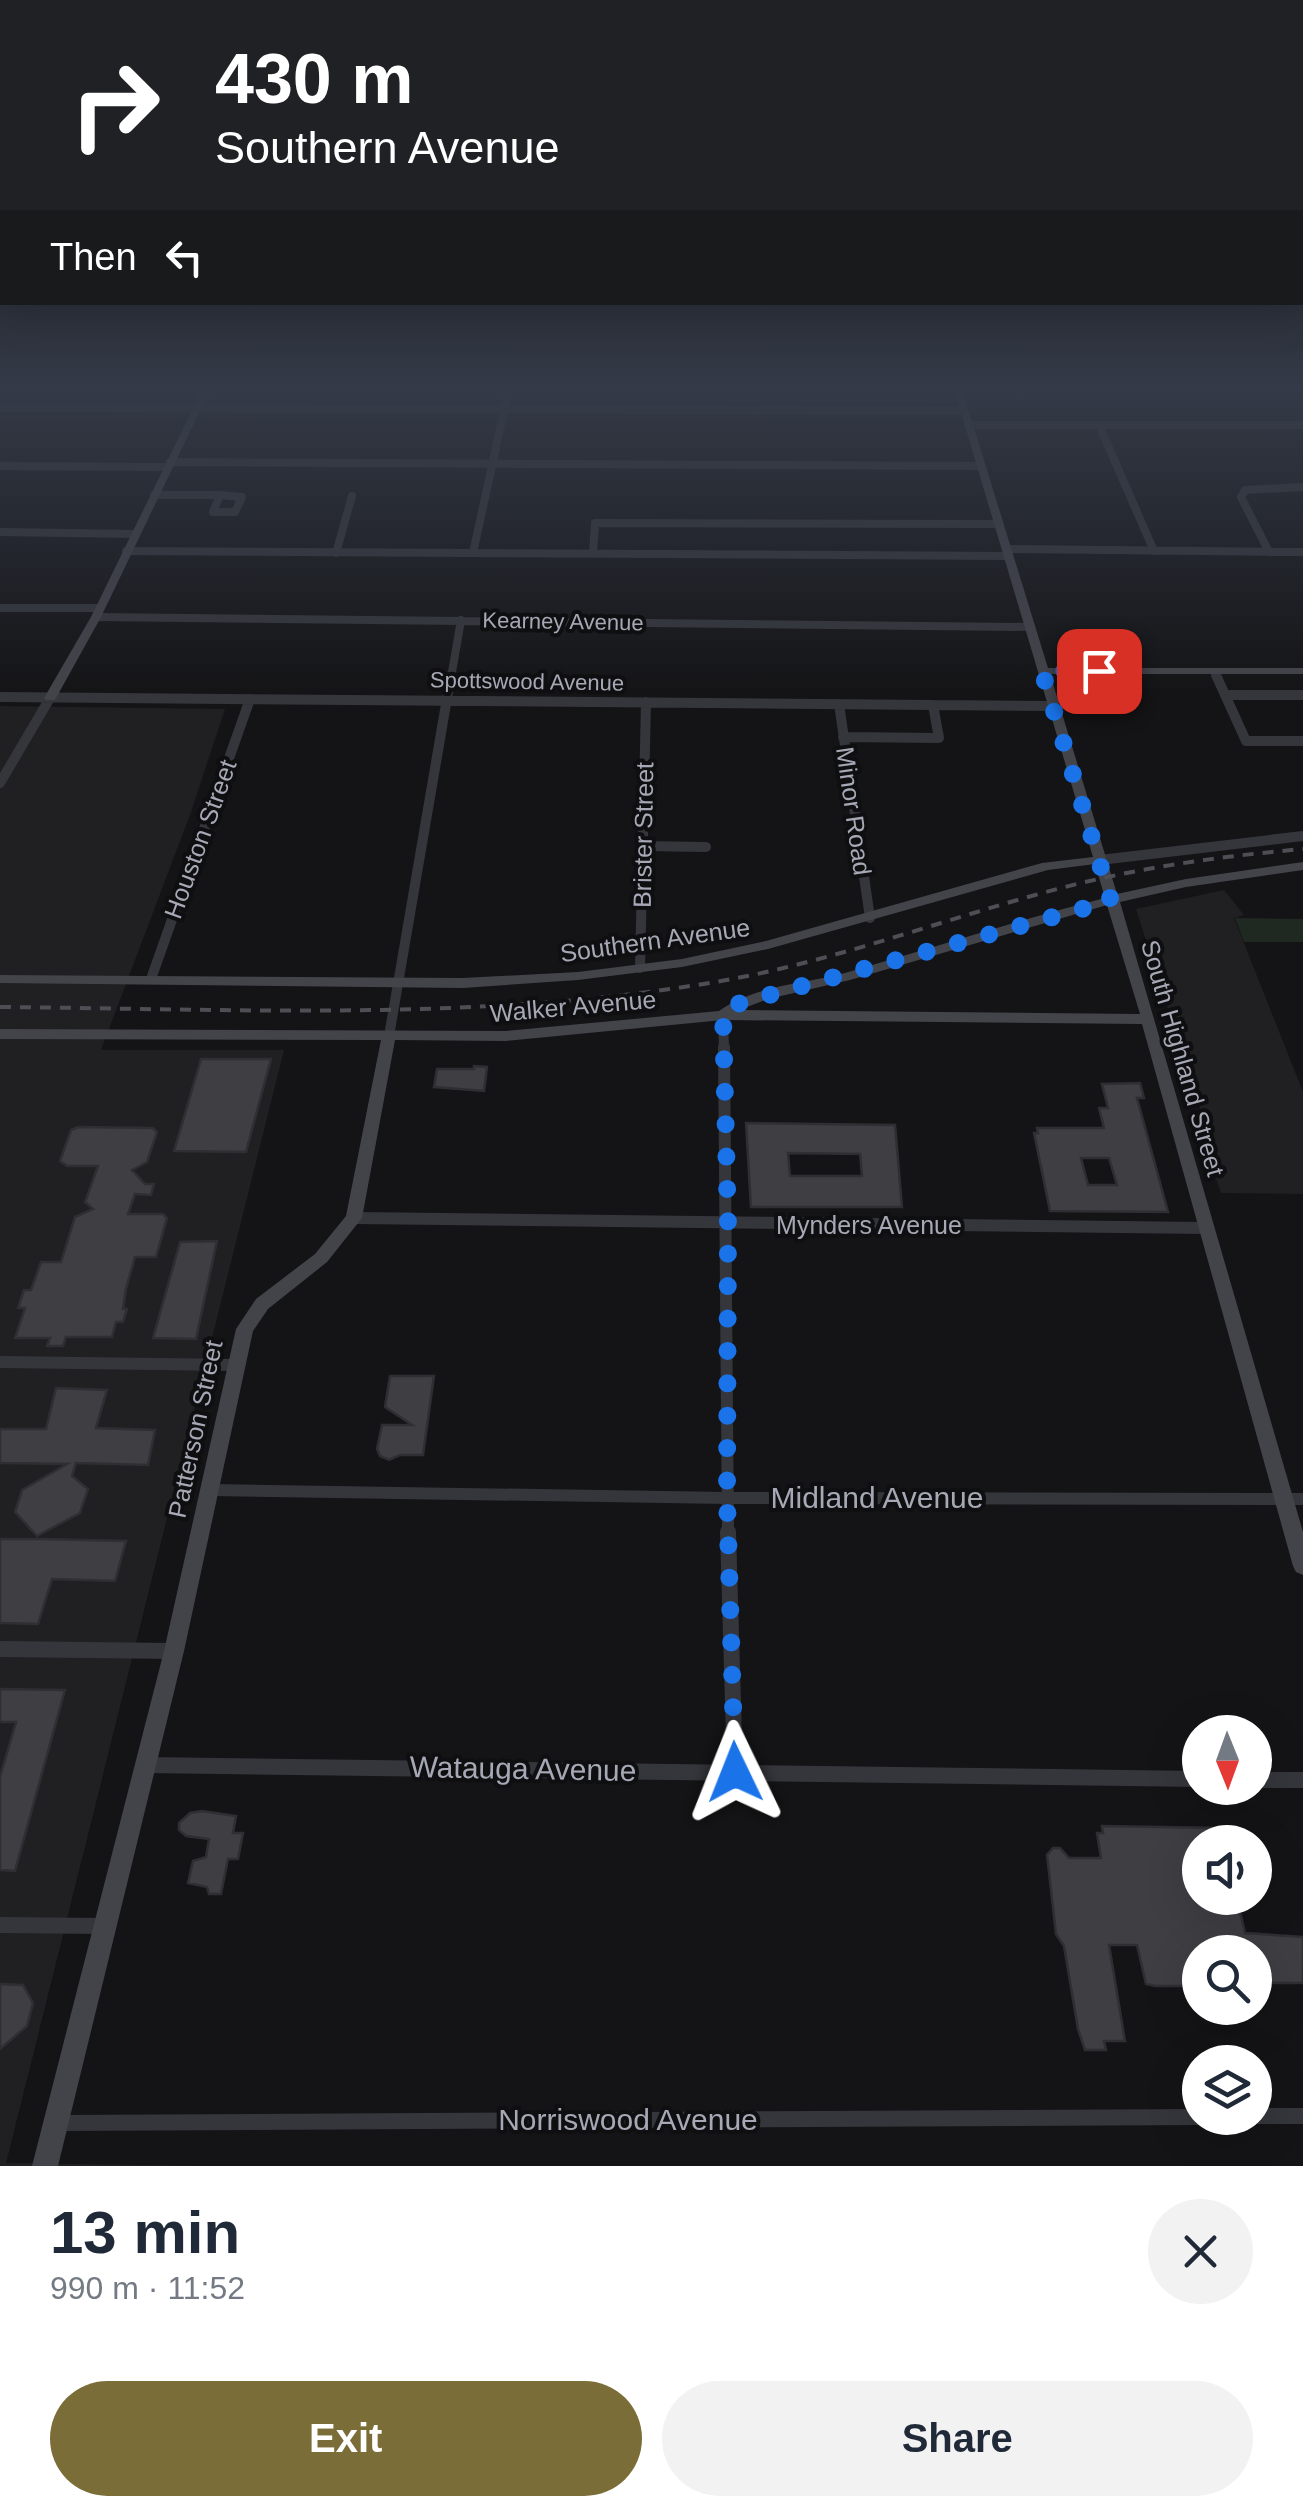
<!DOCTYPE html>
<html lang="en">
<head>
<meta charset="utf-8">
<style>
  :root { --surface:#fff; --page:#f2f2f3; --text:#1f2937; --muted:#747a83; --accent:#7a6d38 }
  body { margin:0; font-family:Arial,sans-serif; background:var(--page); color:var(--text); height:100vh; display:flex; flex-direction:column; font-size:38px; white-space:nowrap }
  * { box-sizing:border-box; margin:0 }
  p { font-size:32px; color:var(--muted) }
  .icon { flex:none; width:55px; height:55px; fill:none; stroke:currentColor; stroke-width:2; stroke-linecap:round; stroke-linejoin:round }
  .map { position:relative; height:2166px; overflow:hidden }
  .sheet { display:flex; flex-direction:column; background:var(--surface); flex:1 }
  .sheet>* { flex:none }
  .banner { position:absolute; left:0px; top:0px; width:1305px; height:305px; box-shadow:0 10px 40px #0002; background:#202124; color:#fff; overflow:hidden }
  .needle { width:65px; rotate:179deg }
  .fabs { position:absolute; left:1182px; top:1715px; display:grid; gap:20px }
  .fabs a { display:grid; place-items:center; width:90px; height:90px; border-radius:50%; background:var(--surface); box-shadow:0 10px 40px #0002; font-size:50px }
  .pin { position:absolute; display:grid; place-items:center; width:85px; height:85px; color:#fff; margin:-42px; border-radius:20px; box-shadow:0 5px 15px #0006 }
  .me { position:absolute; width:110px; margin:-55px; rotate:358deg; stroke-linejoin:round; filter:drop-shadow(0 0 8px #0008) }
  .turn { display:flex; align-items:center; gap:35px; height:210px; padding:0 50px; font-size:45px }
  .turn .icon { width:130px; height:130px; stroke-width:2.5 }
  .turn b { display:block; font-size:70px; line-height:85px }
  .then { display:flex; align-items:center; height:95px; padding:0 50px; background:#0003; gap:20px; font-size:38px }
  .round { display:grid; place-items:center; flex:none; width:105px; height:105px; border-radius:52px; background:var(--page) }
  .overview { display:flex; align-items:center; justify-content:space-between; height:170px; padding:0 50px }
  h1 { font-size:60px; font-weight:600; line-height:75px }
  .button { display:flex; gap:20px; margin-top:auto; padding:20px 50px }
  .button a { flex:1; height:115px; border-radius:60px; background:var(--accent); color:#fff; font-size:40px; font-weight:600; line-height:115px; text-align:center }
  .button a+a { background:var(--page); color:var(--text) }
  .map>svg:first-child { display:block }
  .built { fill:#202023 }
  .green { fill:#202822 }
  .building { fill:#3e3e43; stroke:#2f2e32; stroke-width:2.5; fill-rule:evenodd }
  .lines { fill:none; stroke-linecap:round; stroke-linejoin:round }
  .street-far3 { stroke:#35363b; stroke-width:8 }
  .street-far2 { stroke:#35363b; stroke-width:10 }
  .street-far1 { stroke:#35363b; stroke-width:12 }
  .street { stroke:#35363b; stroke-width:16 }
  .secondary { fill:#43444a; fill-rule:evenodd }
  .rail { stroke:#4e4f55; stroke-width:4; stroke-dasharray:11 9; stroke-linecap:butt }
  .route { stroke:#1a73e8; stroke-width:18; stroke-dasharray:0 32.4 }
  .labels { text-anchor:middle; stroke-width:8; stroke-linejoin:round; paint-order:stroke }
  .far-street-label { font-size:22px; fill:#a6a9b5; stroke:#0f0f11 }
  .street-label { font-size:25px; fill:#a6a9b5; stroke:#0f0f11 }
  .near-street-label { font-size:30px; fill:#a6a9b5; stroke:#0f0f11 }
</style>
</head>
<body>
<div class="map">
<svg width="1303" height="2166" viewBox="0 0 1303 2166">
  <rect width="100%" height="100%" fill="#141416"/>
  <path class="built" d="M0,706L225,709L191,812L101,1050H284L6,2163L215,2166H0Z
    M1224,890L1244,915L1234,918L1303,1092V1194L1221,1193L1215,1175L1220,1171L1136,909Z"/>
  <path class="green" d="M1235,918L1303,919V942H1244Z"/>
  <path class="building" d="M201,1059H271L246,1152L174,1151Z
    M474,1066L487,1067L484,1091L434,1087L437,1069H474Z
    M1140,1083L1144,1098H1137L1168,1212L1050,1211L1034,1133H1038L1037,1128H1104L1099,1108H1108L1102,1084ZM1081,1158H1109L1117,1185H1088Z
    M746,1123L895,1125L902,1207H751ZM788,1153L860,1154L862,1176H790Z
    M78,1127L153,1128L157,1132L147,1162L132,1170L145,1184H154L151,1195L135,1194L128,1214H163L167,1218L156,1257H135L126,1289L123,1309H127L123,1322H116L112,1337H66L63,1346H47L50,1338H15L25,1308H18L24,1290H31L41,1262H61L75,1217L93,1209L85,1202L98,1166H67L60,1161L71,1130Z
    M217,1241L196,1339L153,1338L180,1242Z
    M390,1376H434L423,1455H400L389,1460L380,1456L377,1449L382,1425H412L385,1407Z
    M56,1388L107,1390L96,1428L155,1430L148,1465L76,1463L72,1476L88,1489L80,1513L37,1536L15,1512L22,1490L67,1464L0,1463V1429H46Z
    M0,1539H41L126,1541L115,1581L52,1579L38,1624L0,1623Z
    M0,1689L65,1690L15,1871L0,1870V1777L16,1722H0Z
    M202,1811L236,1816L233,1833H243L238,1859H228L221,1894H209L207,1887L188,1883L193,1861L206,1857L209,1839L186,1836L179,1830V1823L190,1813Z
    M1102,1826L1221,1828L1225,1842H1200V1898H1237L1245,1933L1303,1937V1983H1255V1952H1200V1986H1155L1146,1984L1137,1945H1109L1125,2041H1104L1106,2050H1085L1078,2029L1064,1946L1056,1934L1047,1855L1053,1848H1060L1069,1858H1101L1097,1833H1103Z
    M0,1984L23,1985L33,2003L27,2026L0,2049Z"/>
  <g class="lines">
    <path class="street-far3" d="M0,408L964,411
      M968,425H1303
      M1099,425L1154,551
      M170,462L979,466
      M0,466L167,467
      M154,495H220
      M220,495L242,497L235,512H213Z
      M0,532L135,534
      M1006,549L1303,552
      M126,551L1007,556
      M1269,552L1241,497L1245,490L1303,487
      M336,553L352,496
      M473,553L508,392
      M593,553L595,523L999,524
      M0,608H99
      M96,617L1029,627
      M1215,672L1218,678
      M451,678L461,620"/>
    <path class="street-far2" d="M1216,675L1246,741H1303
      M1225,695H1303
      M0,697L1054,706
      M839,704L870,918
      M843,737L939,738L933,705
      M0,783L50,698
      M642,846L706,847
      M1100,860L1303,836
      M640,968L646,702
      M151,979L250,699
      M723,1015L724,1049
      M389,1036L451,675"/>
    <path class="street-far1" d="M724,1047L728,1534
      M354,1218L1205,1228
      M0,1362L236,1365
      M211,1490L727,1498L1303,1499"/>
    <path class="street" d="M728,1532L735,1772
      M0,1649L174,1651
      M146,1765L1200,1779
      M1255,1780H1303
      M0,1925L106,1926
      M1255,2116H1303
      M56,2123L1200,2117"/>
    <path class="secondary" d="M201,392H209L101,617L56,698L54,700H46L44,698L91,617Z
      M955,392H963L1048,668H1303V674H1050L1117,894L1186,879L1303,862V870L1186,887L1120,902L1303,1532V1575L1296,1572L1293,1566L1142,1024L723,1020L506,1041L395,1040L362,1218L327,1262L268,1309L253,1331L184,1651L58,2166H32L164,1651L236,1329L256,1299L315,1254L346,1216L381,1040L0,1039V1029L506,1031L719,1011C756,985 803,984 845,973C932,948 1018,920 1105,898L1095,864L1048,870L768,949L682,967L578,980L463,988L0,983V975L463,978L578,972L682,959L766,941L1042,863L1093,857ZM1107,905L1140,1014L739,1010L768,999L850,980Z"/>
    <path class="rail" d="M0,1007C238,1009 480,1022 715,982C835,962 948,917 1065,887C1143,867 1223,856 1303,849"/>
  </g>
  <linearGradient id="sky" x2="0" y2="1"><stop stop-color="#0b0b0c"/><stop offset="0.56" stop-color="#343a47"/><stop offset="1" stop-color="#343a47" stop-opacity="0"/></linearGradient>
  <rect width="1303" height="695" fill="url(#sky)"/>
  <g class="lines">
    <path class="route" d="M735,1772L727,1498L728,1224L723,1014L740,1003L1111,901L1042,671H1099"/>
  </g>
  <g class="labels">
    <g class="far-street-label">
      <text transform="translate(563 621) rotate(1)" y="8">Kearney Avenue</text>
      <text transform="translate(527 681) rotate(1)" y="8">Spottswood Avenue</text>
    </g>
    <g class="street-label">
      <text transform="translate(854 811) rotate(82)" y="9">Minor Road</text>
      <text transform="translate(643 835) rotate(-89)" y="9">Brister Street</text>
      <text transform="translate(200 839) rotate(-70)" y="9">Houston Street</text>
      <text transform="translate(655 940) rotate(-8)" y="9">Southern Avenue</text>
      <text transform="translate(573 1006) rotate(-5)" y="9">Walker Avenue</text>
      <text transform="translate(1183 1058) rotate(74)" y="9">South Highland Street</text>
      <text x="869" y="1234">Mynders Avenue</text>
      <text transform="translate(195 1429) rotate(-78)" y="9">Patterson Street</text>
    </g>
    <g class="near-street-label">
      <text x="877" y="1508">Midland Avenue</text>
      <text transform="translate(523 1769) rotate(1)" y="10">Watauga Avenue</text>
      <text x="628" y="2130">Norriswood Avenue</text>
    </g>
  </g>
</svg>
<div class="fabs">
<a><svg class="needle" viewBox="-14 -14 28 28"><path d="M0-13l5 13h-10z" fill="#e53935"/><path d="M0 13l5-13h-10z" fill="#747a83"/></svg></a>
<a><svg class="icon" aria-label="sound" viewBox="0 0 24 24"><path d="M4 9h4l5-4v14l-5-4H4zM17 9q2 3 0 6"/></svg></a>
<a><svg class="icon" aria-label="search" viewBox="0 0 24 24"><circle cx="10" cy="10" r="6"/><path d="M15 15l6 6"/></svg></a>
<a><svg class="icon" aria-label="layers" viewBox="0 0 24 24"><path d="M12 4l9 5-9 5-9-5zM3 14l9 5 9-5"/></svg></a>
</div>
<div class="pin" style="left:1099px;top:671px;background:#d93025"><svg class="icon" aria-label="arrive" viewBox="0 0 24 24"><path d="M6 21V4h12l-3 4 3 4H6"/></svg></div>
<svg class="me" style="left:735px;top:1772px" viewBox="-20 -20 40 40"><path d="M0-17L14 15 0 8-14 15z" fill="#1a73e8" stroke="#fff" stroke-width="4"/></svg>
<div class="banner">
<div class="turn"><svg class="icon" aria-label="right" viewBox="0 0 24 24"><path d="M7 20v-9h11M14 6l5 5-5 5"/></svg><div><b>430 m</b>Southern Avenue</div></div>
<div class="then">Then<svg class="icon" aria-label="left" viewBox="0 0 24 24"><path d="M17 20v-9H6M10 6l-5 5 5 5"/></svg></div>
</div>
</div>
<section class="sheet">
<div class="overview"><div><h1>13 min</h1><p>990 m · 11:52</p></div><a class="round"><svg class="icon" aria-label="close" viewBox="0 0 24 24"><path d="M6 6l12 12M18 6L6 18"/></svg></a></div>
<div class="button"><a>Exit</a><a>Share</a></div>
</section>
</body>
</html>
